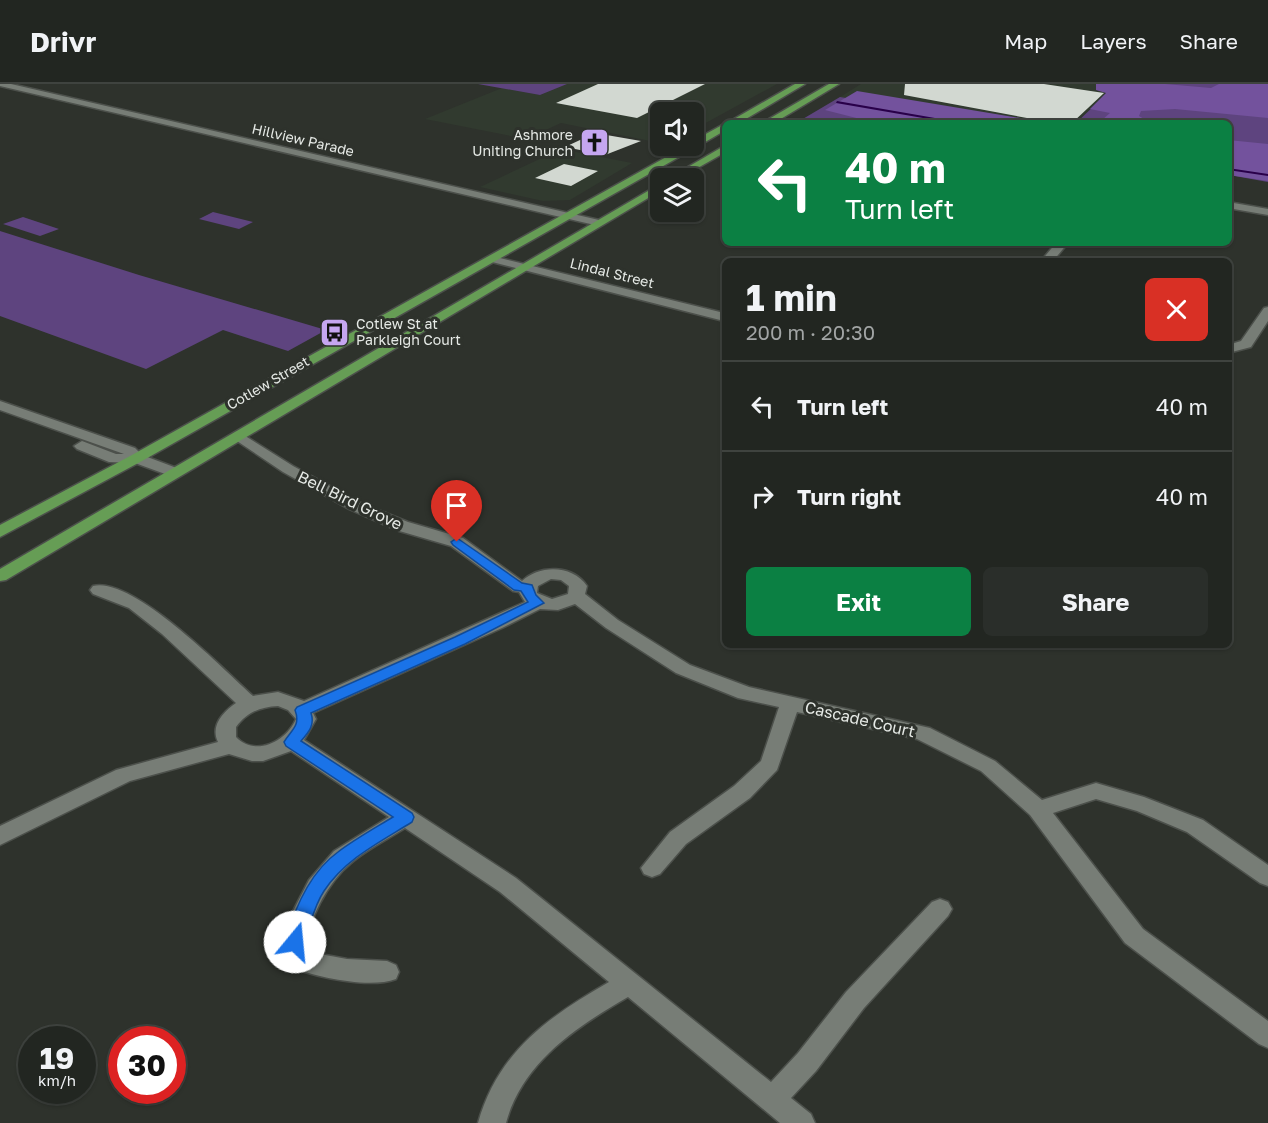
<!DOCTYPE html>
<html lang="en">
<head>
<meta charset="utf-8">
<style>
  :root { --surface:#222621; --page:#2a2e2a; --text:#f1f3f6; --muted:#a2a5a5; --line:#3f433f; --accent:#0b8043 }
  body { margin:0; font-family:"Golos Text",sans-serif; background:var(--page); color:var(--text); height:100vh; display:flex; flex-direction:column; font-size:22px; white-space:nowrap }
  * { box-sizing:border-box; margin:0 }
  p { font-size:20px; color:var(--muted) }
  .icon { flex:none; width:33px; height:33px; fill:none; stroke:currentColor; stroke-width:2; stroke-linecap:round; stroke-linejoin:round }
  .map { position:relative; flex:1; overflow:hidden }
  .details { position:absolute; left:722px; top:174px; width:510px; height:390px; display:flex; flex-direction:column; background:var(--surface); border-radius:9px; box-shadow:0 2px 4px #0004,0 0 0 2px var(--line) }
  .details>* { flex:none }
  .hud { position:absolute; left:722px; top:36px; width:510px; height:126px; border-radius:9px; box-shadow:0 2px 4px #0004,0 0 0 2px var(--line); background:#0b8043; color:#fff; overflow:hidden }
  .fabs { position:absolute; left:650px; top:18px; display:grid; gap:12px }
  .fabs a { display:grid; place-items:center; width:54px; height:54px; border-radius:9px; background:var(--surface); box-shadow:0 2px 4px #0004,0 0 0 2px var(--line); font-size:30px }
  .speed { position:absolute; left:18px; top:942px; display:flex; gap:12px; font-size:30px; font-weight:700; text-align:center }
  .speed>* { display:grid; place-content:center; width:78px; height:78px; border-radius:50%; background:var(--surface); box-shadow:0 2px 4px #0004,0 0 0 2px var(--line); line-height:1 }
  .speed small { font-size:15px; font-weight:400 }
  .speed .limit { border:9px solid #d22; background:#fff; color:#111 }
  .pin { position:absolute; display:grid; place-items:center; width:51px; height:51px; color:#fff; margin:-62px -26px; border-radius:50% 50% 50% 0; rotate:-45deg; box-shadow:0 0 6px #0007 }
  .pin .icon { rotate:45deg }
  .me { position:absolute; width:66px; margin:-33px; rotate:17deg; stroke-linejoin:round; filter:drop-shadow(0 0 4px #0008) }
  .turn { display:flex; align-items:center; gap:21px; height:126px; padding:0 24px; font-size:27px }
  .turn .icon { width:78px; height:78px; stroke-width:2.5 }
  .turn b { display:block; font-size:42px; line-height:51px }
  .round { display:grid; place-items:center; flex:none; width:63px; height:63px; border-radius:9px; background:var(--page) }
  .summary { display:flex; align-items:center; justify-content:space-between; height:102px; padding:0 24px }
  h1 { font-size:36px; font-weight:700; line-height:45px }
  .primary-button { display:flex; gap:12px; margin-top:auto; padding:12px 24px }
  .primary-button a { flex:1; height:69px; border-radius:9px; background:var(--accent); color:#fff; font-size:24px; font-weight:700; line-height:69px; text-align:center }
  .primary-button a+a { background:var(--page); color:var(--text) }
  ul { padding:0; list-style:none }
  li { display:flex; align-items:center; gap:18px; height:90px; padding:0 24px; border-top:2px solid var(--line) }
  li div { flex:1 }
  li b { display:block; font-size:22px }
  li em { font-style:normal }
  header { display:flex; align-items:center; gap:36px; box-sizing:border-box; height:84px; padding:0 30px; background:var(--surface); border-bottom:2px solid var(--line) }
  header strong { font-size:28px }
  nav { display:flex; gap:33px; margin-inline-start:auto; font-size:21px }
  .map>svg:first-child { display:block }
  .built { fill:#313a2f }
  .green { fill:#5e447f }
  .forest { fill:#73529d }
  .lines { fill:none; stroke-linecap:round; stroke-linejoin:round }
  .stream { fill:#290049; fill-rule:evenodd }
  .building { fill:#d2d8d1 }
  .minor-casing { stroke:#4c504b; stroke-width:3 }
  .major-casing { stroke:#4c504b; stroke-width:3 }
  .minor { fill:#777d76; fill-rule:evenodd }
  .major { fill:#669d55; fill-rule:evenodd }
  .route { fill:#1a73e8; stroke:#114b97; stroke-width:1.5 }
  .labels { text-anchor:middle; stroke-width:6; stroke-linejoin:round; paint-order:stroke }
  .far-poi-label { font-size:14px; fill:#e6eae6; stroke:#2e322c; text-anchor:end }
  .far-street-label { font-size:14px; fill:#e6eae6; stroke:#2e322c }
  .street-label { font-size:16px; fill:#e6eae6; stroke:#2e322c }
</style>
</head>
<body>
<header>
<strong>Drivr</strong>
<nav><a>Map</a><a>Layers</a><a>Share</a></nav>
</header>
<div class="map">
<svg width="1268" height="1039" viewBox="0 0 1268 1039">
  <rect width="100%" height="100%" fill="#2e322c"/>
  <path class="built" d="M567,0H777L693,46V28H660V59L561,39L526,55L425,35L502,4L540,11Z
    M861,0H1117L1076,39H998L840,13Z
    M561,65L632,79L570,116L543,117L480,103Z"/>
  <path class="green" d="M478,0H567L540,11Z
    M1117,0H1268V98L1229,91L1228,39H1076Z
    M840,13L998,39H796Z
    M213,128L253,138L239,145L199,135Z
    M23,133L59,145L40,152L3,140Z
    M0,147L139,191L326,246L288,267L223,246L146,285L0,232Z"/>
  <path class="forest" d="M1096,0H1165L1211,4L1219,0H1268V34L1175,25L1141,27L1139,32L1151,39H1075L1079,35L1102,36L1110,29L1090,25L1106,9L1096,6Z
    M857,7L1050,39H876L825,26Z
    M1228,56L1268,60V97L1229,91Z"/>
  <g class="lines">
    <path class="stream" d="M837,17L958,38L960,39H952L836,19Z
      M1228,84L1268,90V92L1228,86Z"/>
  </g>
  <path class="building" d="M598,0H705L637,34L556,19Z
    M905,0H1044L1104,9L1072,39H1054L904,11Z
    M595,49L641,57L605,71L565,63Z
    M564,80L598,87L571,102L535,94Z"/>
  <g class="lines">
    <defs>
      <path id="minor" d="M0,0H11L599,136L604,139L599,142L0,2Z
        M1228,118L1268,125V131L1228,124Z
        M1056,159H1068L1053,177H1041Z
        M492,172L724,229V237L488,177L486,175Z
        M1268,223V237L1251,263L1228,269V261L1241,257L1264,224Z
        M0,317L135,364L142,371L182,386L184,389L176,394L135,379L109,378L77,365L74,362L82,357L116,370H124L0,326Z
        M239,348L293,382L361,419L408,438L463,454L522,497C540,480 573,481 587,502L585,510L618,536L690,581L749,603L930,644L995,677L1042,716L1096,699L1144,713L1203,736L1268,781V802L1260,799L1187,748L1137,727L1096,715L1053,729L1143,845L1268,937V964L1259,960L1125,859L1030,731L981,687L917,655L797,628L777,686L750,714L686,760L660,790L652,793L644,790L641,784L670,748L734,702L761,677L779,623L738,614L676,589L606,544L575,520L558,526L540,525L502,544L313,629L316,635L304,656L516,794L771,998L798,969L846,908L932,818L940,815L948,818L952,825L948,832L864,924L816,987L791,1014L811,1030L815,1039H780L628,913C576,943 522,979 506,1039H478C498,968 548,933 609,898L500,808L405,744C388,755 367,765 351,779C330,796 303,840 309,868L347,875L387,877L396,881L399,888L396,895C369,905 317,893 290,883L283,858L289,835L309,796L334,767L389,733L291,667L263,677H252L229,670L130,697L0,761V742L116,686L218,658C210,642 223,628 236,619L162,550L129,524L93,510L90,506L93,502C133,492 223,585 253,612L278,608L304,617L525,518L519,508L513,507L451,462L396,446L349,425L283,388L234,355L232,352L234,349ZM551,495L561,496L569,502L568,510L552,515L537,509L538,502ZM278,622L288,626L296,635C286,658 255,673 236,653V643C247,628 260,623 278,622Z"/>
      <path id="major" d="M795,0H805L739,39H727Z
        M829,0H839L774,39H762Z
        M724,40V47L695,64L142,377L0,453V441L132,371L686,62H693V57Z
        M724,62V69L680,94H669Z
        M660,100V107L6,496L0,497V485Z"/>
    </defs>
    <use href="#minor" class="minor-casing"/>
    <use href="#major" class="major-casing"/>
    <use href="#minor" class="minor"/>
    <use href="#major" class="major"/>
  </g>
  <path class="route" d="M457,454L522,499L532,501L536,511L544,519L465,560L311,629C315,641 309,648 301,657L412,729L414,733L412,738C380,758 345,775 324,807C312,825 310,846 301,864L295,866L288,864L285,858C294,826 310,788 338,768C355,755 375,744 393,733L286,662L284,658C291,646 301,642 295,626L297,623L455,553L528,518L521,507L514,506L453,461L451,458Z"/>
  <defs>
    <symbol id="church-square" viewBox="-11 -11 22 22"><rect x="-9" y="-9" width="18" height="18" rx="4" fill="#c5a6f0" stroke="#2e322c"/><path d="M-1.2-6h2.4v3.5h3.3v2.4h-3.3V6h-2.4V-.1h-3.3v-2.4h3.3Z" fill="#111"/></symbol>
    <symbol id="bus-square" viewBox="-11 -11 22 22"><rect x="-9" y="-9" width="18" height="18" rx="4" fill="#c5a6f0" stroke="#2e322c"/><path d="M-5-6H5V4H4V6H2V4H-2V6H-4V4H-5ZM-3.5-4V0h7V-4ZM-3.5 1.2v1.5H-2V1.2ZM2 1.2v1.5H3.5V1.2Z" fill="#111"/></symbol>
  </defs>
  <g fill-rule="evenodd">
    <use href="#church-square" x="578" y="42" width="33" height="33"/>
    <use href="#bus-square" x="318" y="232" width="33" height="33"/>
  </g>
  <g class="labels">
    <g class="far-poi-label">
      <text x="573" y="56">Ashmore<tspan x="573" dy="16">Uniting Church</tspan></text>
      <text x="356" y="245" text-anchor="start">Cotlew St at<tspan x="356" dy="16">Parkleigh Court</tspan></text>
    </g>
    <g class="far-street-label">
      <text transform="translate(303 56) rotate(13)" y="5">Hillview Parade</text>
      <text transform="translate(612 189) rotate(14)" y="5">Lindal Street</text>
      <text transform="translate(268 299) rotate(-30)" y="5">Cotlew Street</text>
    </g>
    <g class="street-label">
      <text transform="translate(350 416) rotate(26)" y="6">Bell Bird Grove</text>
      <text transform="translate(860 635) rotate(13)" y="6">Cascade Court</text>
    </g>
  </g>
</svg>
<div class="fabs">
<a><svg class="icon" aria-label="sound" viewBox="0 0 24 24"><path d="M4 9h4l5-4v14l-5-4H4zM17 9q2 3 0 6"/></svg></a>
<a><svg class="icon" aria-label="layers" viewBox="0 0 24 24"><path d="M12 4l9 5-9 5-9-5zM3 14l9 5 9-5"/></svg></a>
</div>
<div class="speed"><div>19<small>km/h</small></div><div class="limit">30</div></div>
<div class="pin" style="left:457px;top:458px;background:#d93025"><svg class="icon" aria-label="arrive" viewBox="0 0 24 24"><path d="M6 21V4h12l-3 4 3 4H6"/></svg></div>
<svg class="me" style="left:295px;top:858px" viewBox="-20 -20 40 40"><circle r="19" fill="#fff"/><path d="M0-13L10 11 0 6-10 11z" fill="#1a73e8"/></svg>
<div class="hud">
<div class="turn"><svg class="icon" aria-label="left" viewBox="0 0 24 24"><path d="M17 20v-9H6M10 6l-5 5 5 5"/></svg><div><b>40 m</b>Turn left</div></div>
</div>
<section class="details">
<div class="summary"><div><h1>1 min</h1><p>200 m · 20:30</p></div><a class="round" style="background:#d93025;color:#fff"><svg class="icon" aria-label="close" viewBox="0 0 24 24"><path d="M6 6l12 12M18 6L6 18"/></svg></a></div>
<ul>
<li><svg class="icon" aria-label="left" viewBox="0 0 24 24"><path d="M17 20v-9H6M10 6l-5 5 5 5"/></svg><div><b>Turn left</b></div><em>40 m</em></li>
<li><svg class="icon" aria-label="right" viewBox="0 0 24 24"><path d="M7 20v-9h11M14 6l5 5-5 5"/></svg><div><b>Turn right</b></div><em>40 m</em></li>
</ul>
<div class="primary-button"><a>Exit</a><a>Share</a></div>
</section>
</div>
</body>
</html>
